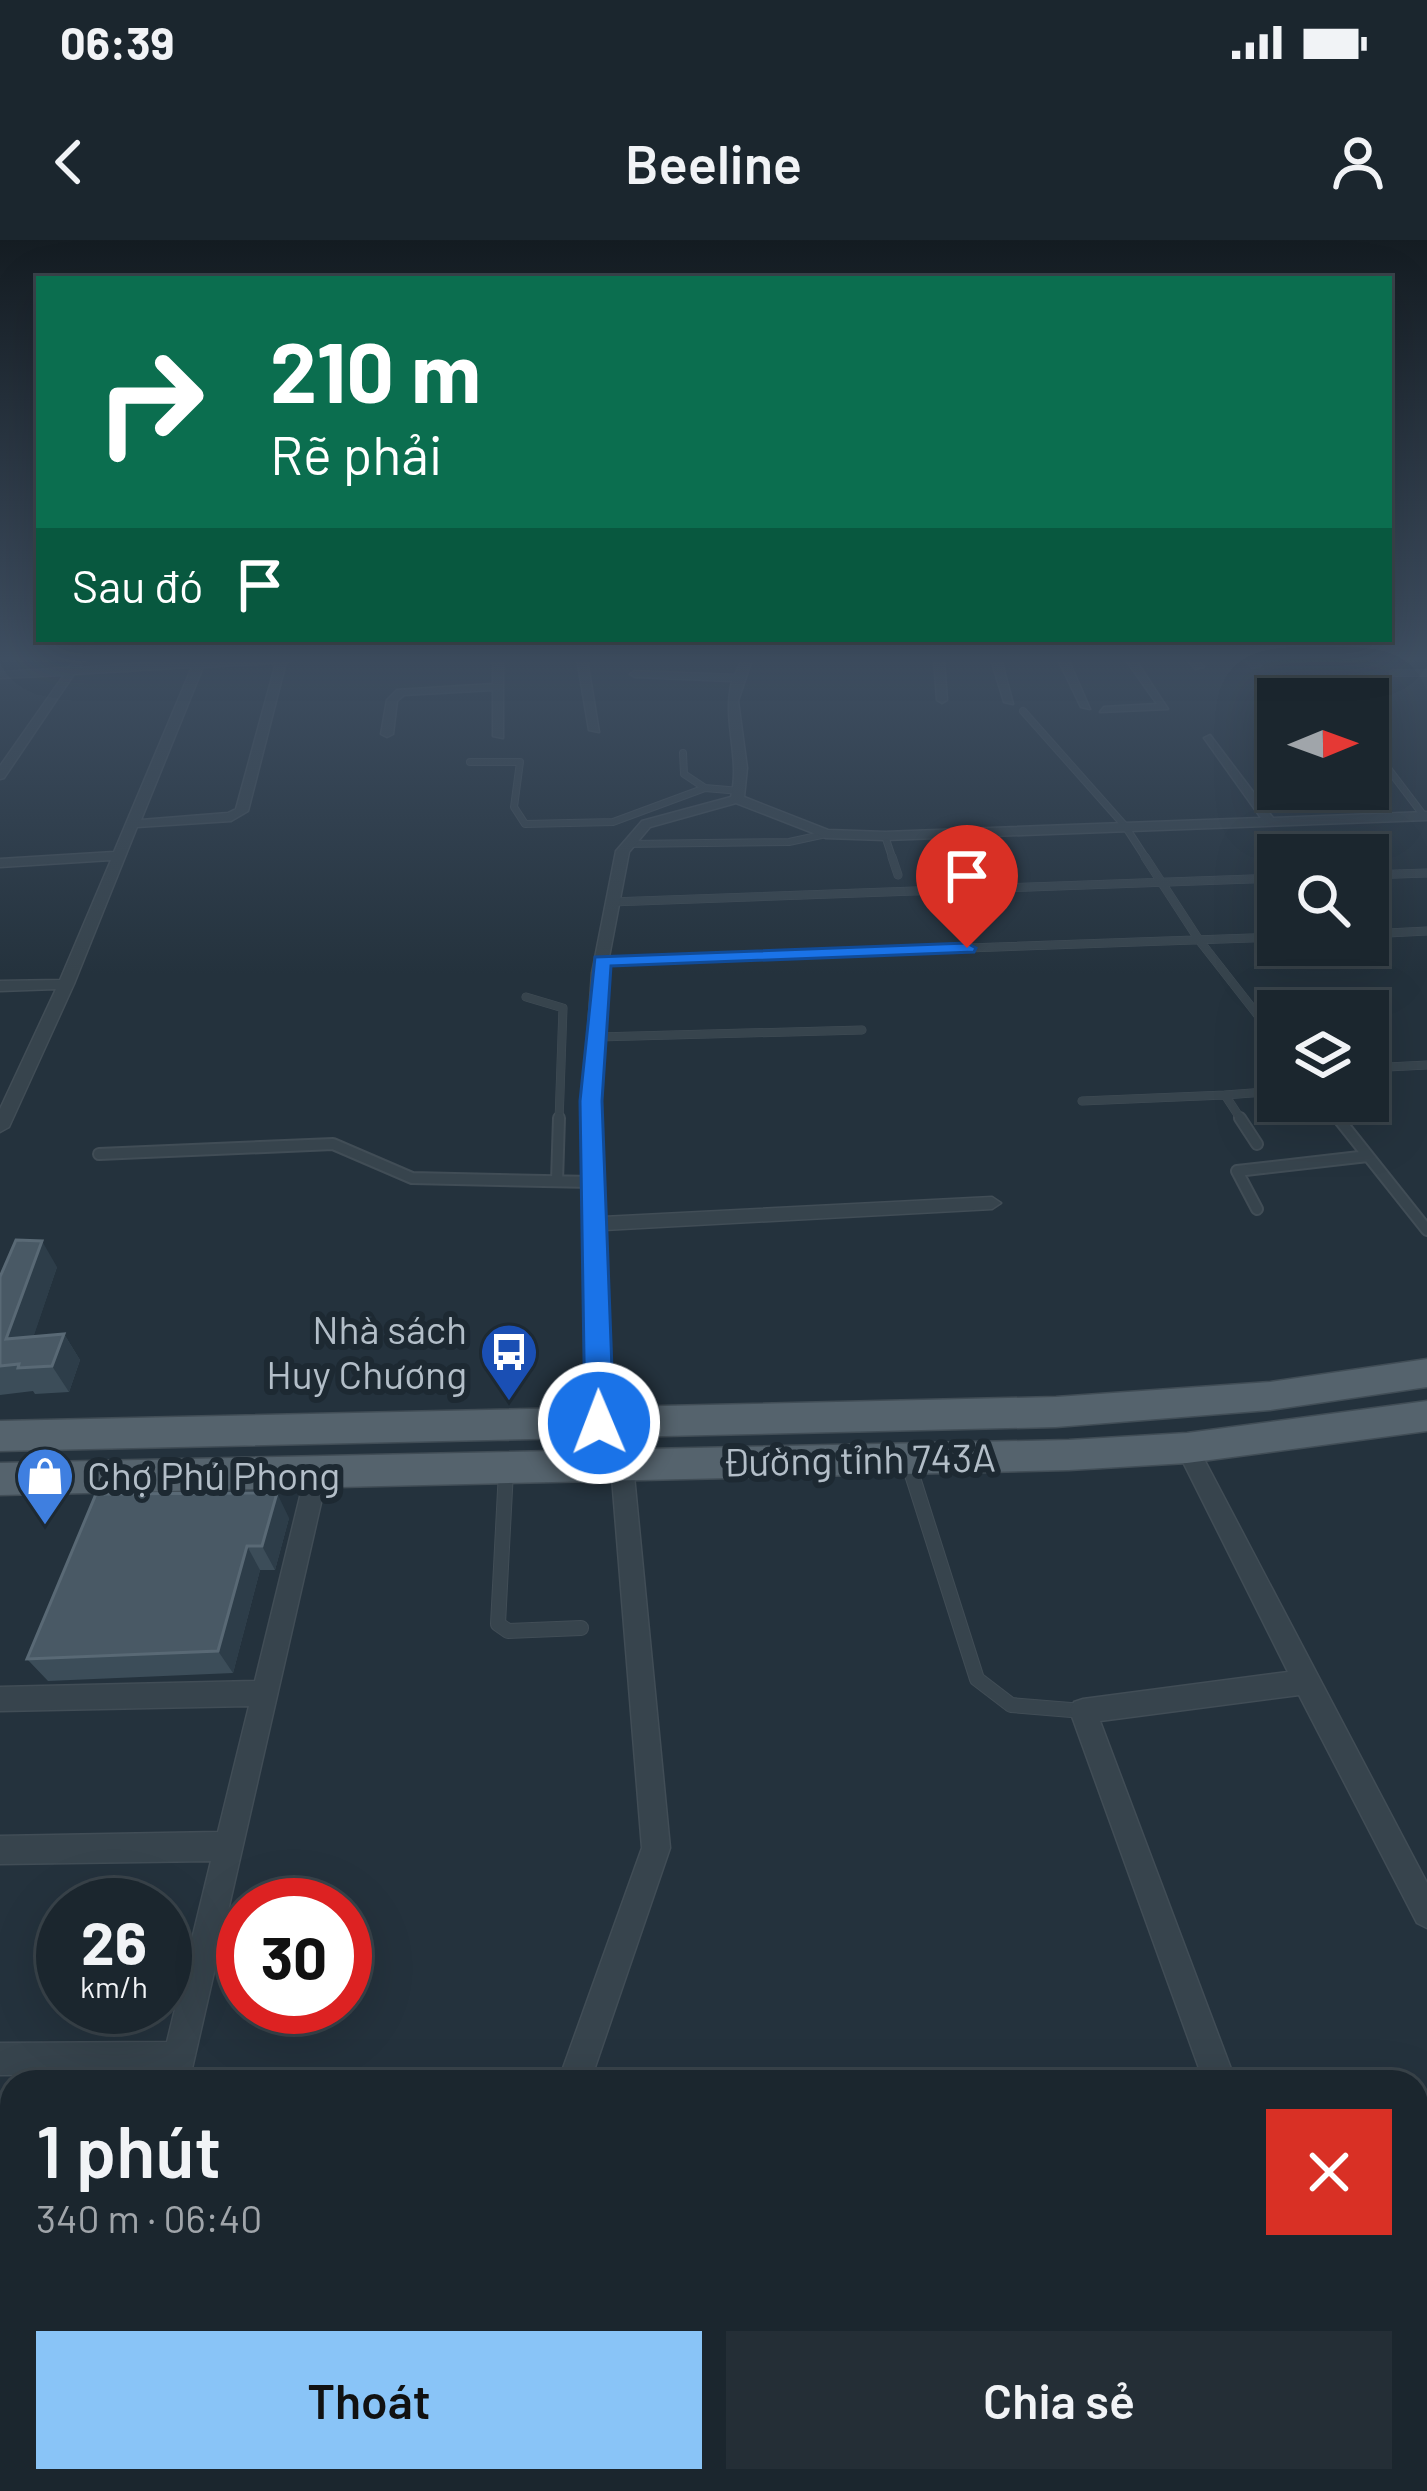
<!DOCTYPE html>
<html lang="vi">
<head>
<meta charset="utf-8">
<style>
  :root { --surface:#1b262e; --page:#242e36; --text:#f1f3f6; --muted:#a0a5aa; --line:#39434a; --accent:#89c4f7 }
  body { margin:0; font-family:Barlow,sans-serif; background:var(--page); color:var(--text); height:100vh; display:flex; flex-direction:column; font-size:45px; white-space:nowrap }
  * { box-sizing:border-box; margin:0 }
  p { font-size:39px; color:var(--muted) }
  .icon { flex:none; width:66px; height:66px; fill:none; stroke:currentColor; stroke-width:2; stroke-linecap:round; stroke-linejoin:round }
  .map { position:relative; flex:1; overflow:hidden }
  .drawer { position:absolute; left:0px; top:1830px; width:1428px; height:423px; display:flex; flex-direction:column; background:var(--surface); border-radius:36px 36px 0 0; box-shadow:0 12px 48px #0002,0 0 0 3px var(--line) }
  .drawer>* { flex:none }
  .guide { position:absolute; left:36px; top:36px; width:1356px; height:366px; border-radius:0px; box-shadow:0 12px 48px #0002,0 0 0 3px var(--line); background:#0b6e4f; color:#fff; overflow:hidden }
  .needle { width:78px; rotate:89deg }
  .tools { position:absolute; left:1257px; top:438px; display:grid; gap:24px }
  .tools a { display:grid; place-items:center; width:132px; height:132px; border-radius:0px; background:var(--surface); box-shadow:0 12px 48px #0002,0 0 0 3px var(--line); font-size:60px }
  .speed { position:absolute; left:36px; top:1638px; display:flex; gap:24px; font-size:60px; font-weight:700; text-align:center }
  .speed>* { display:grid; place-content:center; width:156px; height:156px; border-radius:50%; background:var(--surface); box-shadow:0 12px 48px #0002,0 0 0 3px var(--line); line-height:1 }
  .speed small { font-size:30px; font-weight:400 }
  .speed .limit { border:18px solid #d22; background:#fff; color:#111 }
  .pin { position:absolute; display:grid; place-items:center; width:102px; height:102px; color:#fff; margin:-123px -51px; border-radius:50% 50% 50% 0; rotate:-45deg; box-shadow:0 0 12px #0007 }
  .pin .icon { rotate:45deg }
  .me { position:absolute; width:132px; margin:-66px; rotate:359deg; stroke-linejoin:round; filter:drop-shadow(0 0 9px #0008) }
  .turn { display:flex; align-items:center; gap:42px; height:252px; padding:0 36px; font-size:54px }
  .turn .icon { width:156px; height:156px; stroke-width:2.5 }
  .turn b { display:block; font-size:84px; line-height:102px }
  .then { display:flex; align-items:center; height:114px; padding:0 36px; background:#0003; gap:24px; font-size:45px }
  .round { display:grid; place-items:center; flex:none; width:126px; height:126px; border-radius:0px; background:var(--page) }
  .summary { display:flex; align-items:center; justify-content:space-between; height:204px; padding:0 36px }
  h1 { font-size:72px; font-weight:600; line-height:90px }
  .cta { display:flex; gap:24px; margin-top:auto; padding:24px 36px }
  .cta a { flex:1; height:138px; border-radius:0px; background:var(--accent); color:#111; font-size:48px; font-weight:600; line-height:138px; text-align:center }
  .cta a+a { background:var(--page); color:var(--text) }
  .status { display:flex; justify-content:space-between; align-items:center; height:84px; padding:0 60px; background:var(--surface); direction:ltr }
  .status svg { height:33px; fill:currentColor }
  header { display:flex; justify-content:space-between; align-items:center; height:156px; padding:0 36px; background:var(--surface); font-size:54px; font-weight:600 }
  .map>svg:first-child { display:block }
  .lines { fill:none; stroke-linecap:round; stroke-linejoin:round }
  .service-far3-casing { stroke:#414d56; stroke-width:8 }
  .service-far2-casing { stroke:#414d56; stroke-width:9 }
  .service-far1-casing { stroke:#414d56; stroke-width:14 }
  .service-casing { stroke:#414d56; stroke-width:16 }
  .minor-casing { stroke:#414d56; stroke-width:3 }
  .primary-casing { stroke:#414d56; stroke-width:3 }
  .service-far3 { stroke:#37444d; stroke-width:6 }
  .service-far2 { stroke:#37444d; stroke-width:8 }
  .service-far1 { stroke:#37444d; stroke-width:10 }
  .service { stroke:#37444d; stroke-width:14 }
  .minor { fill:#37444d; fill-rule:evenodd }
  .primary { fill:#55636d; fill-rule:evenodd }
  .wall { fill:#3c4d59 }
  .shaded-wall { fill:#2d3d49 }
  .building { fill:#495965; stroke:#596975; stroke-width:3 }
  .route { fill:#1a73e8; stroke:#114b97; stroke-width:3 }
  .labels { text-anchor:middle; stroke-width:12; stroke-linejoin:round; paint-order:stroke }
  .poi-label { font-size:39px; fill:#b3bec8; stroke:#1d2932; text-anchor:end }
  .street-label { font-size:39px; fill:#b3bec8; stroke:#1d2932 }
</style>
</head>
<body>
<div class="status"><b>06:39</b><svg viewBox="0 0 49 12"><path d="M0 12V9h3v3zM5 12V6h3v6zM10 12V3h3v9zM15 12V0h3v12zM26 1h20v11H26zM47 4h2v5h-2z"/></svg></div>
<header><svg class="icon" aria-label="back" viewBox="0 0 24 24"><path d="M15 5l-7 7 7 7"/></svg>Beeline<svg class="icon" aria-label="person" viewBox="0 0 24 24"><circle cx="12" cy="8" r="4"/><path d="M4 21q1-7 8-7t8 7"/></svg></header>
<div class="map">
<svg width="1427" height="2251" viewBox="0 0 1427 2251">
  <rect width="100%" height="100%" fill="#24323d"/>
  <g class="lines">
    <defs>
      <path id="service-far3" d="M1393,433H1427
        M1023,471L1125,586L1147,620
        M1368,502L1424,576
        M683,513L684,534L705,548
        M470,522H520L514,567L525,584L613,582L705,548L740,551
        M885,596L893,620
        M627,604L789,602L826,594"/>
      <path id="service-far2" d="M892,617L898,635
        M1145,617L1199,700L1278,801
        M1368,635L1427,633
        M611,662L1278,638
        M1368,694L1427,691
        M601,721L1278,697
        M526,757L563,768L559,881
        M598,797L862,790
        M1368,828L1427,825
        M1082,861L1225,855
        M1325,861L1341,881
        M1242,881L1225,855L1278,851"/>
      <path id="service-far1" d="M1240,878L1257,904
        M1338,878L1427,990
        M99,914L333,904L412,938L592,942
        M557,941L559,878
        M1257,969L1237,931L1368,916"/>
      <path id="service" d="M908,1222L977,1439L1011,1465L1083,1471
        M506,1231L498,1384L508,1391L581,1388"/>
      <path id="minor" d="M196,419H297L286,422L248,571L231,581L137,587L74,744L9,887L0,892V869L56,749L0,751V741L60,740L111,620L0,627V619L114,612L192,427L74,434L4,538L0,539V526L64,435L0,438V432L68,428L76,421L81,424L79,428ZM276,423L236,569L228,573L141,580L203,427Z
        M493,419H503V498L493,496V450L404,455L397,461L393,494L387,497L381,494L387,460L397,450L493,444Z
        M577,419H587L599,492L589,490Z
        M742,419H752L738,461L747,528L744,557L828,590L885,592L1261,578L1204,498L1210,495L1273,578L1427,572V580L885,600L826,598L736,563L650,587L629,612L606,733L599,861L603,977L992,957L1001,963L992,969L604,990L610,1183L607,1189H591L588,1183L583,861L592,733L616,611L642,581L731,557C741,518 722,482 732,441L635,437L630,434L635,431L735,435Z
        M934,419H944L947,460L942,463L937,460Z
        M991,419H1001L1013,464L1004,462Z
        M1058,419H1068L1090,469L1081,467Z
        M1125,419H1135L1168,469L1100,472L1104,467L1157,464Z
        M1186,419H1196L1204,427L1195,429Z
        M1244,419H1254L1261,426L1252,428Z
        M1187,1199L1195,1202L1427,1643V1688L1417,1683L1299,1455L1100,1481L1236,1842H1204L1070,1471L1074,1462L1083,1459L1288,1432L1176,1208L1179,1202Z
        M622,1216L630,1219L633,1225L670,1608L590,1842H558L642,1608L611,1225L614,1219Z
        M317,1223L325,1225L328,1232L189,1842H157L159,1834L0,1835V1803L167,1802L211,1621L0,1624V1596L218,1592L249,1466L0,1471V1447L255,1441L306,1232L309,1225Z
        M320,2241H365L361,2251H316Z
        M521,2241H560L564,2251H525Z
        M1348,2241H1386L1390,2251H1352Z"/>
      <path id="primary" d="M1427,1119V1147L1270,1170L1056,1187L0,1211V1181L1056,1157L1270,1142Z
        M1427,1161V1191L1187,1223L1069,1230L0,1255V1223L1069,1200L1187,1193Z"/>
    </defs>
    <use href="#service-far3" class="service-far3-casing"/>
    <use href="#service-far2" class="service-far2-casing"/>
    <use href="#service-far1" class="service-far1-casing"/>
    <use href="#service" class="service-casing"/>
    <use href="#minor" class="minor-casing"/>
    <use href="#primary" class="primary-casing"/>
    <use href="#service-far3" class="service-far3"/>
    <use href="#service-far2" class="service-far2"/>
    <use href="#service-far1" class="service-far1"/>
    <use href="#service" class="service"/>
    <use href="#minor" class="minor"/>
    <use href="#primary" class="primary"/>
  </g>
  <path class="wall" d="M57,1027L33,1097L64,1094L80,1120L69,1152L35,1154L33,1151L0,1155V1037Z
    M289,1278L275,1330H260L233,1433L48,1441L27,1419Z"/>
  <path class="shaded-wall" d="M42,1001L57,1027L24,1125L6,1099Z
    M64,1094L80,1120L69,1152L52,1126Z
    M277,1253L289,1278L275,1330L262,1306Z
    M247,1306L260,1330L233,1433L218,1411Z"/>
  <path class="building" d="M16,1000L42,1001L6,1099L64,1094L52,1126L18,1128L19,1124L0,1126V1037Z
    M277,1253L262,1306H247L218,1411L27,1419L96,1254Z"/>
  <linearGradient id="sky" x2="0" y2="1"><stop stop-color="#141c22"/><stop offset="0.57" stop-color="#3f4f62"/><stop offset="1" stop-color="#3f4f62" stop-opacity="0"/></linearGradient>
  <rect width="1427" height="734" fill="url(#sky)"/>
  <path class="route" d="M967,703L976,708L974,712L611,726L602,861L614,1183L609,1191H589L585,1183L580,861L595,717Z"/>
  <defs>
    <symbol id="bus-pin" viewBox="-11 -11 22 30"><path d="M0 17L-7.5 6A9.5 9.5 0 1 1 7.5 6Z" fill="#1a4fb4" stroke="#1d2932"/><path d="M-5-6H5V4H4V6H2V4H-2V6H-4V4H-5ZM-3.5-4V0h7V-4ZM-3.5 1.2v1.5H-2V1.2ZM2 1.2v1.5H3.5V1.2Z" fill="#fff"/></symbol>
    <symbol id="shop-pin" viewBox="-11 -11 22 30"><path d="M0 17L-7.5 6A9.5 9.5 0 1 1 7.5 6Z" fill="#3f7fe0" stroke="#1d2932"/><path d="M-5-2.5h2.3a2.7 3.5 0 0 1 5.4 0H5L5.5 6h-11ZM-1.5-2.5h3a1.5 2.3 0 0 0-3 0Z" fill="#fff"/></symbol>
  </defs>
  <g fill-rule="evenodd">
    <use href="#bus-pin" x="476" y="1079" width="66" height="90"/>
    <use href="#shop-pin" x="12" y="1203" width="66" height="90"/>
  </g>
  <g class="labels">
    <g class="poi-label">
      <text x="467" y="1104">Nhà sách<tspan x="467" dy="45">Huy Chương</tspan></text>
      <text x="87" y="1250" text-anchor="start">Chợ Phú Phong</text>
    </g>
    <g class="street-label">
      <text transform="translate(859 1220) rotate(-1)" y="14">Đường tỉnh 743A</text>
    </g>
  </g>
</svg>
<div class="tools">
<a><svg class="needle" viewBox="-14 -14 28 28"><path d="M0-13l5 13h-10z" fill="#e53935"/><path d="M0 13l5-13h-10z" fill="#a0a5aa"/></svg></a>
<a><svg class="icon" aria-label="search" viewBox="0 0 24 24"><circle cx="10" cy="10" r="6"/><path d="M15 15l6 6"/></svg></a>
<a><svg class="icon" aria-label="layers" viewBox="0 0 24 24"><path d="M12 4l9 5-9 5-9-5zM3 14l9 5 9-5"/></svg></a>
</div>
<div class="speed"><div>26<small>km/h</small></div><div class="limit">30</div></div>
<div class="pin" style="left:967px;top:708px;background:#d93025"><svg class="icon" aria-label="arrive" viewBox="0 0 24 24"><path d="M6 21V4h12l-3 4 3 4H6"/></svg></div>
<svg class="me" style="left:599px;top:1183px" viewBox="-20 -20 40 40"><circle r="17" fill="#1a73e8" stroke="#fff" stroke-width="3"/><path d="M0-11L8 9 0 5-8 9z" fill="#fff"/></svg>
<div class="guide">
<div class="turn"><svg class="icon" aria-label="right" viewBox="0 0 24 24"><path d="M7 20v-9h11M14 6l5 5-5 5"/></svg><div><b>210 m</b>Rẽ phải</div></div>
<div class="then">Sau đó<svg class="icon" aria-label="arrive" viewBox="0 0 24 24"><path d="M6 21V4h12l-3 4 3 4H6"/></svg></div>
</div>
<section class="drawer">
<div class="summary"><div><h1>1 phút</h1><p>340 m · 06:40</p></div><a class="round" style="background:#d93025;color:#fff"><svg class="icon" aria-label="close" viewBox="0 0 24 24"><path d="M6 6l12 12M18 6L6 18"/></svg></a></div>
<div class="cta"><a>Thoát</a><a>Chia sẻ</a></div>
</section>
</div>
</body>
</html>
